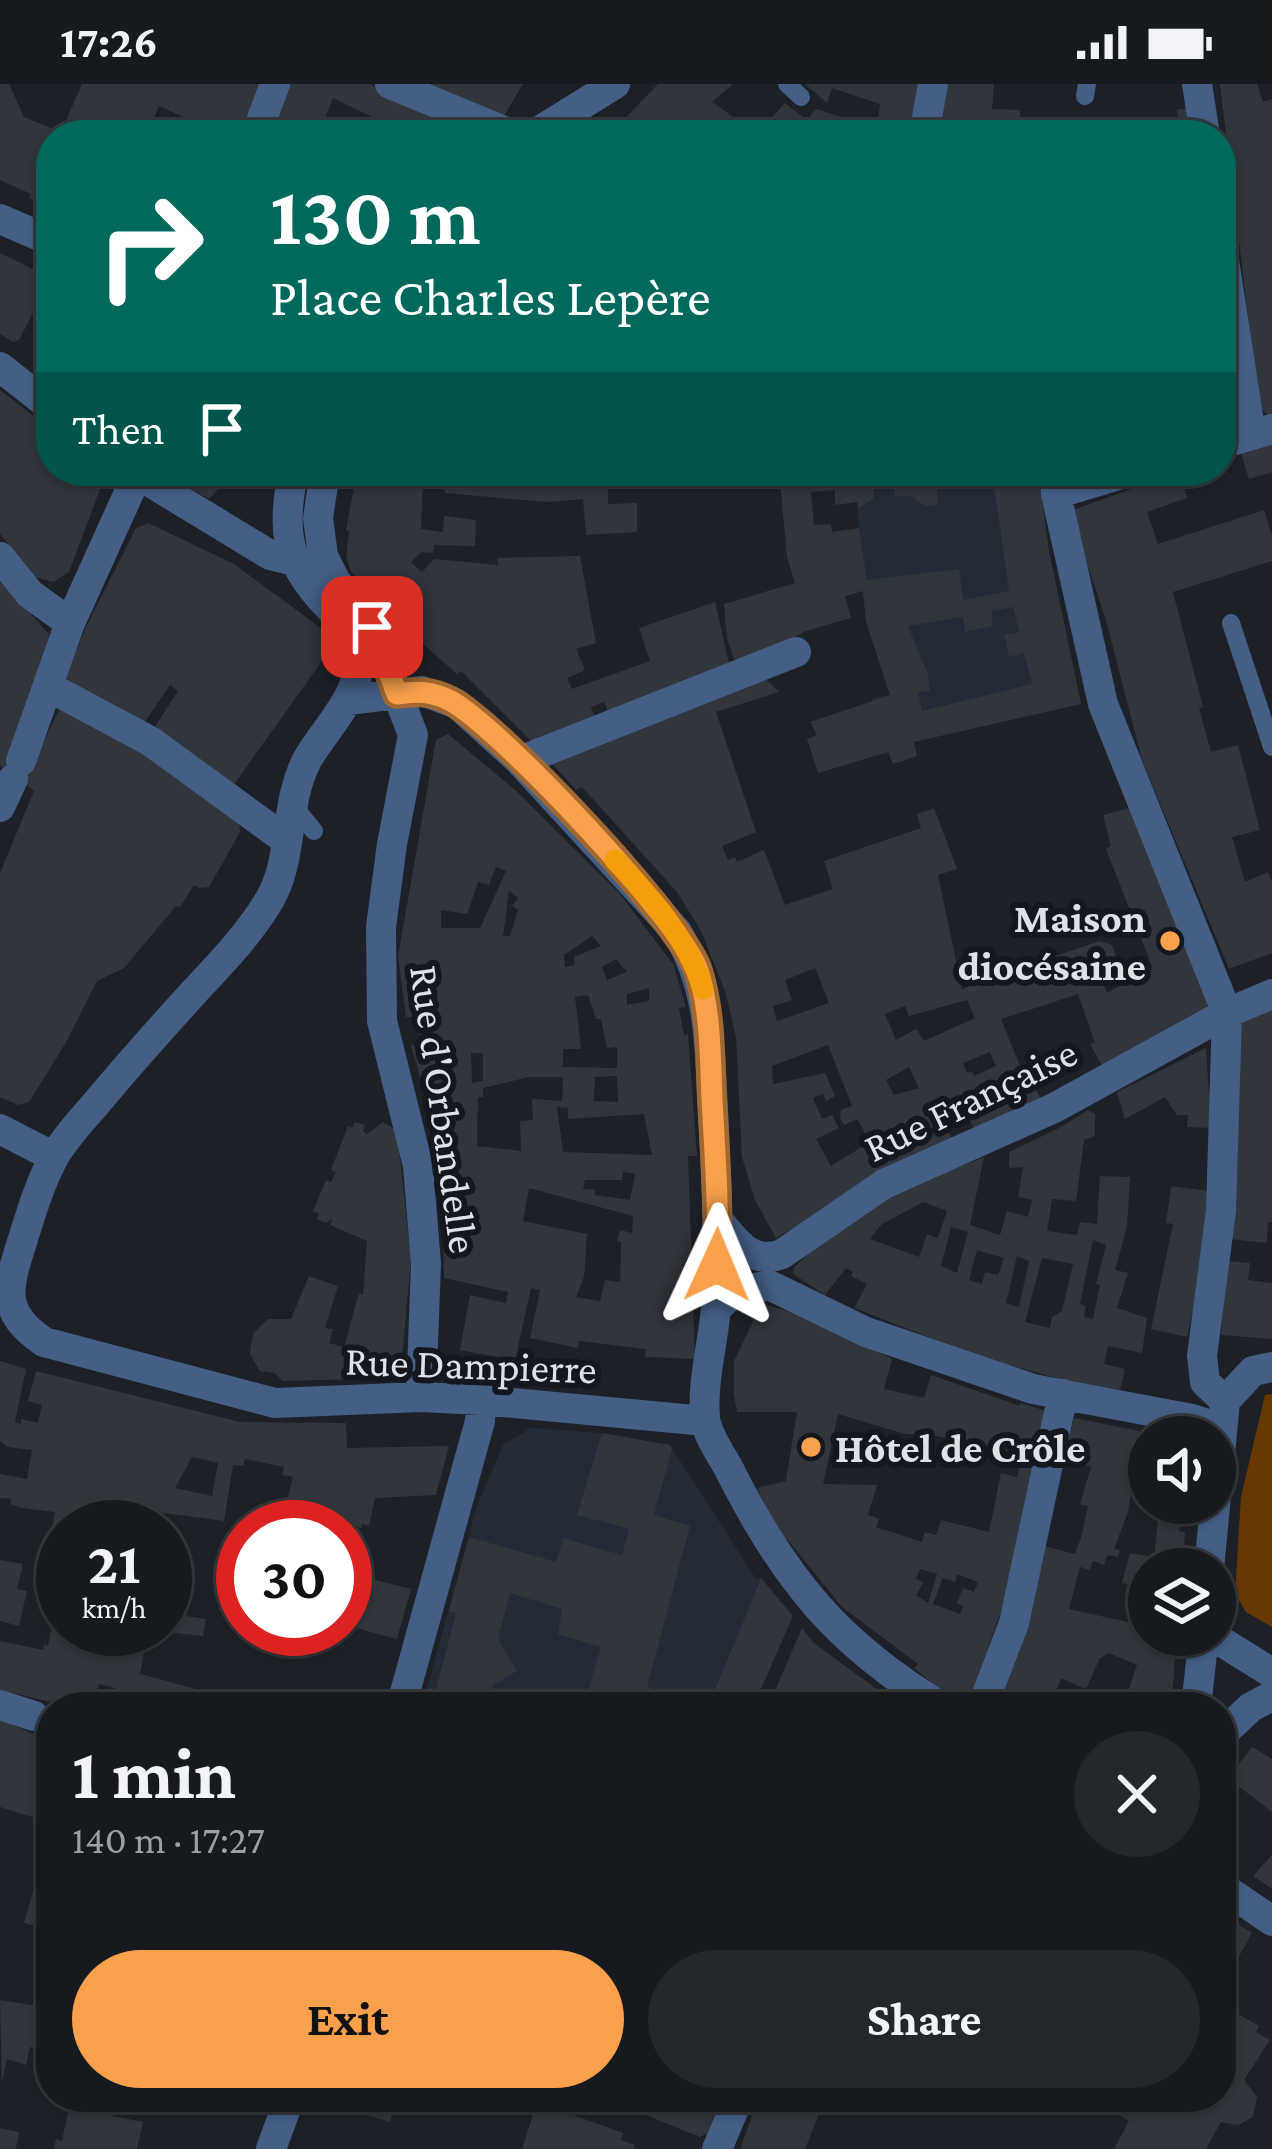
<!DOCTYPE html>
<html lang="en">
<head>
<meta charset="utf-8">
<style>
  :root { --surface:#16191d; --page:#23262a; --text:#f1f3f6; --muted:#9ea0a4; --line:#35383b; --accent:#f8a04b }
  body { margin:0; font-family:"Crimson Pro",serif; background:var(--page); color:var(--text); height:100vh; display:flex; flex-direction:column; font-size:45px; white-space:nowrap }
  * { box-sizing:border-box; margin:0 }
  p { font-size:39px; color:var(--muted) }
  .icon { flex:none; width:66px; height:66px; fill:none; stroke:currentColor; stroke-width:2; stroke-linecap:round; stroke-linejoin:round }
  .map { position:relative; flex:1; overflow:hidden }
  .sheet { position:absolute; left:36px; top:1608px; width:1200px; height:420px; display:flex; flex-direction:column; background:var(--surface); border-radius:48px; box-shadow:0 3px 9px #0004,0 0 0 3px var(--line) }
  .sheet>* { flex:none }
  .guide { position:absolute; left:36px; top:36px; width:1200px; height:366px; border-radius:48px; box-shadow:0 3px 9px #0004,0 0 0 3px var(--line); background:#00695c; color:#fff; overflow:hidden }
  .tools { position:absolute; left:1128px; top:1332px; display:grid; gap:24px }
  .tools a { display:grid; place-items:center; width:108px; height:108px; border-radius:50%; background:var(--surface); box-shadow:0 3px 9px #0004,0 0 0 3px var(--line); font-size:60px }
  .speed { position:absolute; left:36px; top:1416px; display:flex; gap:24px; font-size:60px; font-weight:700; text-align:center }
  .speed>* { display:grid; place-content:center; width:156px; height:156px; border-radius:50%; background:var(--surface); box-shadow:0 3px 9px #0004,0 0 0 3px var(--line); line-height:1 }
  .speed small { font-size:30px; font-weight:400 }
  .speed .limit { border:18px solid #d22; background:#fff; color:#111 }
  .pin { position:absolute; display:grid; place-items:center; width:102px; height:102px; color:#fff; margin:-51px; border-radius:24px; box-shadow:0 6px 18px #0006 }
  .me { position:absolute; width:132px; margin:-66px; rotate:1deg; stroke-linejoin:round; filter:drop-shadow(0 0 9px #0008) }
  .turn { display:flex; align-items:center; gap:42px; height:252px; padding:0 36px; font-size:54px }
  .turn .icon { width:156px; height:156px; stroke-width:2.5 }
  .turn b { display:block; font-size:84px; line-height:102px }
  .then { display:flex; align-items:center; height:114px; padding:0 36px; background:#0003; gap:24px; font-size:45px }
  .round { display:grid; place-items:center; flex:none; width:126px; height:126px; border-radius:63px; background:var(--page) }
  .overview { display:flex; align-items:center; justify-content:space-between; height:204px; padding:0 36px }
  h1 { font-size:72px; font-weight:700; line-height:90px }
  .button { display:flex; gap:24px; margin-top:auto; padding:24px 36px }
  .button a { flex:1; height:138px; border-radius:72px; background:var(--accent); color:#111; font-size:48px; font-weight:700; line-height:138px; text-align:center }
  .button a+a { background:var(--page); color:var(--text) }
  .status { display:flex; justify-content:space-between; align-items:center; height:84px; padding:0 60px; background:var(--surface); direction:ltr }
  .status svg { height:33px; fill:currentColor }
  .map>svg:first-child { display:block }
  .built { fill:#232b36 }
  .green { fill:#673902 }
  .building { fill:#31363c; fill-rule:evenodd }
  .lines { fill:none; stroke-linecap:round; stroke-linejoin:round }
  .lane { stroke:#445e86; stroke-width:18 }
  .street { stroke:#445e86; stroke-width:30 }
  .route-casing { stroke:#a16831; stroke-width:30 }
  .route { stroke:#f8a04b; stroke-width:21 }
  .slow { stroke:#f59e0b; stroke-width:21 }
  .poi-dot { fill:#f8a04b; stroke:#14181e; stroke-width:4.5 }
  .labels { text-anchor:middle; stroke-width:12; stroke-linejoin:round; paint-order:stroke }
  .poi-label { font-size:42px; font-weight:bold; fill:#dee1e5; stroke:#14181e; text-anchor:end }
  .street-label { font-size:42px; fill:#dee1e5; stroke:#14181e }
</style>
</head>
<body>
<div class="status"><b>17:26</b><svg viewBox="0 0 49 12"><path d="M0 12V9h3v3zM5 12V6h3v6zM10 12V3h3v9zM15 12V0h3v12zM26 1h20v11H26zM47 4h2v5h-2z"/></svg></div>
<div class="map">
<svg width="1272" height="2065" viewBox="0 0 1272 2065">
  <rect width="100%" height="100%" fill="#1d2127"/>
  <path class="built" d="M854,387H1038L1049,467L1081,620L881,639L872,615L890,610L866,538L863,507L847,512L834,468L861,464Z
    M531,1344L602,1349L670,1361L756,1495L761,1494L708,1623H422L477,1422L503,1361Z"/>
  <path class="green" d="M1272,1310V1543L1246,1528L1235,1510L1241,1413L1265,1311Z"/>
  <path class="building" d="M0,0H9L24,33L61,48L82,0H264L246,51H191L196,39L159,22L147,51H51V121L29,114L31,110L0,96Z
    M287,0H370L488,51H387L391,42L333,14L326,32L347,43L344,51H266Z
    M426,0H523L504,32Z
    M658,0H733L712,18L759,51H595L618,42Z
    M805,0H919L909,51H768L775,41L772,33L785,19L807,36L816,25L870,42L872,34L878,35L880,20L832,4L827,19Z
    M947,0H994L992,25L1020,26L1021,41L1047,39L1048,51H940Z
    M1220,0H1257L1263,18L1272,15V335L1259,323Z
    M1191,24L1194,51H1151L1149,38L1178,35L1177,26Z
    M0,169L51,194L19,256L13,258L0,250Z
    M51,240V280L37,267Z
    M1227,279L1236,337L1231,346L1221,349V280Z
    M0,306L51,346V387H97L102,400L69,488L53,498L35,493L0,450Z
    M1272,360V388L1249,395L1241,369Z
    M163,387H234L209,415Z
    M357,387H608V420L637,419V448L586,451L583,415L546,418L445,409V403L423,401L421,445L443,448L444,432L476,436L475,462L434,461L433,469L421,468L411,478L422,488L434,475L498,481L497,474L580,472L596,559L576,565L585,586L567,594L572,605L650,577L639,544L715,518L730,584L610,633L604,618L591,623L596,638L535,661L461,587L457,590L396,536L400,531L351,488L346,473L349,448L346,446Z
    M779,387H873L874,414L858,425L857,418L835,421V406L811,408L814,441L831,440L832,448L859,444L867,496L959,485L963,516L1009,507L992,387H1038L1049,467L1081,620L914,658L917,672L893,680L888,668L818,689L807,655L817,651L810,638L890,611L866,538L863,507L845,512L851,534L806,547L737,583L727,555L724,520L795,499L787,473ZM1013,523L1019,548L1004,551L1009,573L1024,569L1032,600L922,627L918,608L930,607L928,590L908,542L963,533L965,548L992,542V527Z
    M892,387H935L938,421L925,422L912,412H895Z
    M1179,388L1187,414L1147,428L1158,460L1264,426L1272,451V477L1173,508L1203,623L1199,624L1211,668L1238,661L1260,746L1232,753L1245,798L1268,788L1272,797V869L1229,885L1142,676L1107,540L1070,427Z
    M148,439L234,480L337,556L230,706L152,647L178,607L170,601L142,642L63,599L87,541L136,444Z
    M0,496L49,550L30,686L62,620L116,645L239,738L240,748L209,803L199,804L194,801L180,823L176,822L124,884L97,897L65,960L29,1018L18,1021L0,1013V789L34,707L0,681Z
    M761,590L779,608L716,628L756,748L722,762L728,776L735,773L737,778L764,766L785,821L833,805L824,777L921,744L917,730L934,724L957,785L938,791L962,905L1099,857L1112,861L1119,881L1112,892L1101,895L1107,909L1153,885L1106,765L1111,762L1103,731L1129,724L1208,921L1203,936L1105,987L1090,960L1095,959L1078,910L1001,935L1021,984L1026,983L1042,1018L974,1046L965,1024L942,1035L952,1055L776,1154L755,1116L742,1073L736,953L726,910L702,849L677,808L582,703L576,706L546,673ZM815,884L829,919L777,937L773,922L792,916L785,896ZM967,916L975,934L924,957L916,945L896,956L885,930L905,922L909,932ZM828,961L852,1022L841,1026L840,1034L844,1041L857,1035L870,1058L831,1082L816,1055L839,1044L832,1031L822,1035L813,1014L823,1010L826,1017L835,1012L825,989L773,1000L772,982ZM990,968L996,982L974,992L972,987L967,989L963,979ZM909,983L919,1004L894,1011L886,996Z
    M448,650L515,706L620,810L673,880L686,923L679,924L684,951L688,950L697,1072H688L695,1275L645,1273L646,1265L579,1257L578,1264L530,1254L540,1206L531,1204L515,1276L460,1266L470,1211L506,1219L508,1208L444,1194L442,1083L445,1084L411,961L423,962L415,933H406L398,872L436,656ZM496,783L506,787L480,844H441V826L467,830L478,798L489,801ZM509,807L518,814L512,822L518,826L510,852H503ZM592,852L601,862L574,873L575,881L565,883L564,871ZM616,875L627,888L607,896L602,883ZM649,904V917L627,921V910ZM588,911L596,935H601L607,964L617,963V984L563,983V965H581L575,913ZM471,969H483V997L472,999ZM617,992L618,1018L594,1017L595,993ZM529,993H563L562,1017L532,1015L533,1036L520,1037L521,1067L477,1062L478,1013H483V1004ZM557,1023L568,1024V1035L644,1030L652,1071L563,1068ZM623,1088L635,1090L630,1116L595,1111V1106L583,1105L585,1096H622ZM529,1104L633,1132L632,1149L620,1146L617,1157L621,1158L620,1198L605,1196L600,1217L576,1213L584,1193L587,1150L523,1137Z
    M1272,926V1138H1268L1267,1159L1229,1155L1238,940Z
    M1206,964L1211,1044L1187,1043L1188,1031H1177L1165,1013L1125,1035L1117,1008Z
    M1088,1026L1095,1030V1052L1084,1056L1076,1117L1052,1115L1047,1147L1077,1151L1080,1138L1097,1140L1100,1092L1130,1093L1127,1143L1115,1186L1128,1189L1117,1224L1147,1234L1142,1269L1108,1262L1104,1280L1125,1285L1120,1306L1074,1299L977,1272L854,1224L867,1200L851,1192L853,1188L846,1184L825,1211L793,1190L794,1184L839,1139L925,1096L984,1073L970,1141L1000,1151L1007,1127L1028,1133L1032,1116L1018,1113L1023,1083L1009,1084V1068L1063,1042ZM923,1118L947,1127L938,1154L927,1150L919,1173L870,1155L882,1140ZM951,1143L968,1148L957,1189L941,1182ZM1093,1156L1106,1161L1096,1200L1100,1201L1093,1235L1084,1233L1086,1222L1080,1220ZM977,1166L1004,1174L998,1191L985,1188L982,1200L969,1196ZM1017,1172L1029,1177L1019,1223L1006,1219ZM1042,1174L1073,1180L1062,1227L1052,1233L1050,1244L1025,1238Z
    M355,1038L365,1041L363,1047L367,1050L383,1038L397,1047L411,1175L400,1294L283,1297L275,1289L260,1287L250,1270L253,1250L268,1235H291L309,1192L338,1202L325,1244L333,1245L329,1259L344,1263L359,1209L363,1211L367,1157L330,1141L332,1135L326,1139L317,1135L319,1130L313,1127L326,1096L331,1098L336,1088L331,1086L348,1042L352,1044Z
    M1171,1102L1208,1107L1203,1182L1187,1253L1151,1245L1173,1140L1166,1139Z
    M1227,1177L1250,1179L1248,1196L1272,1199V1255L1221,1251Z
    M762,1219L823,1239L892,1275L884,1305L924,1314L931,1291L1020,1322V1319L1050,1328L1009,1504L969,1618L936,1602L914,1584L918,1580L842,1523L787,1455L783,1458L757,1404L786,1397L797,1328H737L734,1311V1277ZM838,1330L905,1350H927L1009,1367L1011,1361L1024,1365L1017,1393L1001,1389L989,1448L941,1436L936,1451L925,1448L922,1458L876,1443L879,1435L868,1431L877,1401L823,1400ZM920,1485L937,1490L928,1519L916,1511L923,1499L916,1494ZM957,1490L978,1498L974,1508L963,1504L957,1519L963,1522L960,1530L933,1520L943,1494L955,1498Z
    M0,1277L26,1285L15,1338L21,1340V1335L38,1339L42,1321L28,1317L36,1287L240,1338L346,1339L347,1364L449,1362L436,1411L375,1414L369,1442L362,1440L361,1444L285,1424L293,1393L282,1391L284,1383L245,1375L243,1382L233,1381L224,1437L158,1428L154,1443L52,1446L55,1428L22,1424L10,1420L12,1415L0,1414V1390L27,1395L32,1366L7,1363L0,1357ZM192,1373L218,1379L212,1412L175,1404Z
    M1074,1334L1149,1349V1406L1132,1402L1128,1428L1114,1465L1120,1466L1118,1473L1107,1471L1104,1481L1093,1477L1090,1486L1080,1483L1069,1525L1141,1541L1143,1504L1122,1499L1130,1469L1154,1473L1160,1419H1185L1179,1447L1185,1448L1182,1485H1149V1551H1177L1172,1613L1166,1623H1123L1137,1581L1109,1569L1100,1574L1086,1605L1061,1594L1050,1623H998L1022,1560L1044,1462L1075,1470L1081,1454L1088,1422L1080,1420L1091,1383L1064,1374Z
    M602,1349L670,1361L672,1365L654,1431L690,1442L647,1603L690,1617L694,1605L712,1613L761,1494L793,1532L753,1623L729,1620L728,1623H614L616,1617L587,1610L601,1563L558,1550L562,1525L510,1509L498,1555L517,1587L492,1602L504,1623H424L429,1604L436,1606L456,1529L449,1527L469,1453L556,1478L563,1454L622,1471L629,1445L577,1431Z
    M0,1476L23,1480L17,1505L27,1507L19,1542L0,1537Z
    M54,1488H63V1545H148L140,1590L203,1607L200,1623H139L141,1611L99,1600L94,1616L79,1612L74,1623H53L55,1619L0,1606V1557L43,1566L44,1561L48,1562L59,1508Z
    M356,1491L411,1505L397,1555L345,1541Z
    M165,1510L175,1512L172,1522L187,1525L186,1532L206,1535L203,1552L165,1548Z
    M802,1544L814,1559L901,1623H768Z
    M51,1628V1693L36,1734L0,1723V1634L41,1654Z
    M1252,1663L1272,1675V1728L1228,1694Z
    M1272,1771V1805L1253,1792Z
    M37,1794L51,1797V1845L24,1839Z
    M1221,1829L1252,1849L1229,1890L1221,1885Z
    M0,1916L51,1924V1968L30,1963L26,1981L7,1975L2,1998Z
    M1227,1924L1259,1942L1256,1948L1270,1956L1244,1996L1257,2013L1253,2033L1238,2041L1221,2038L1206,2065H1114L1129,2037L1087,2013H1221V1929L1224,1931Z
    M71,2013H112L109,2031L143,2038L137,2065H54L56,2055L62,2057Z
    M307,2013H398L390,2038Z
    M628,2013H698L720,2018L707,2049L700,2053L641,2029L645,2020Z
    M759,2013H808L807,2017L822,2022L805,2065H740Z
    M537,2018L623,2049L621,2056L635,2061L634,2065H522Z
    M0,2044L19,2048L16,2065H0Z"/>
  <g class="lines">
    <path class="lane" d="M787,0L801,13
      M1085,12L1087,0
      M1231,539L1272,663
      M291,719L314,747"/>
    <path class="street" d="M390,0L514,51
      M1197,0L1205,51
      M256,51L275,0
      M533,51L615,0
      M924,51L933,0
      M0,135L51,157
      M1221,157L1251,351
      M0,283L51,323
      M1221,360L1272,345
      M132,387L270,471L294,477
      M293,387C283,445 283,475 326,520C338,532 353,545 357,563C368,606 326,642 307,676C284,720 294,773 270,815C250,849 222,878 195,907C163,942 130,979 99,1016C84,1034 66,1052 54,1073C40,1099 31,1129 22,1158C7,1205 0,1228 44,1258L275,1319L421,1313L481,1316L705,1337
      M325,387L318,434L323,472L335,496L372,543L413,651L392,760L381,843L382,937L418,1082L426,1180L421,1313
      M1055,387L1056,410L1103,620L1227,929L1221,1127L1202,1272L1205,1298L1225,1317
      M1056,410L1132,387
      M0,473L30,510L70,539
      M49,603L150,657L286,756
      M348,616L422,607L457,620L520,677L677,848C711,907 709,959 713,1024C716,1091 720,1157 716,1224C713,1259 702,1298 705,1333C706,1351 724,1374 732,1391C786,1497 839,1561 942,1623
      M21,677L70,539L137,391
      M520,677L796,568
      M0,723L13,695
      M0,1045L54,1073
      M719,1137C737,1159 752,1181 782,1170L884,1100L1054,1024L1227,929L1272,910
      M716,1225L733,1209L769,1201L866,1248L1033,1305L1192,1335L1222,1345
      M1209,1485L1225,1317L1253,1287L1272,1283
      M1211,1551L1272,1589
      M0,1621L34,1632
      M401,1623L480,1337L481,1316
      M982,1623L1014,1539L1063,1310
      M1196,1623L1204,1551
      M1221,1651L1251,1623L1272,1612
      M1221,1802L1272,1837
      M271,2065L290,2013
      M717,2065L739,2013"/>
  </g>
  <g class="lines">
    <defs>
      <path id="route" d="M372,543L397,610C417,607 432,607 451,617C499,643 682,837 698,887C711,928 710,972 712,1015C715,1070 719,1125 717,1181"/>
    </defs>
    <use href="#route" class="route-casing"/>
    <use href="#route" class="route"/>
    <path class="slow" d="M615,776C652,815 687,853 703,905"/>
  </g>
  <g class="poi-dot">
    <circle cx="1170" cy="857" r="12"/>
    <circle cx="811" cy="1363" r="12"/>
  </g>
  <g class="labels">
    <g class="poi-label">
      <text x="1146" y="848">Maison<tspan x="1146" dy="48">diocésaine</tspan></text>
      <text x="835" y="1378" text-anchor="start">Hôtel de Crôle</text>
    </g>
    <g class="street-label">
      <text transform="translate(970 1015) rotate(-26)" y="15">Rue Française</text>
      <text transform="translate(445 1025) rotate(82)" y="15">Rue d'Orbandelle</text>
      <text transform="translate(471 1280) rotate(2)" y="15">Rue Dampierre</text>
    </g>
  </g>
</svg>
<div class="tools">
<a><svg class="icon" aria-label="sound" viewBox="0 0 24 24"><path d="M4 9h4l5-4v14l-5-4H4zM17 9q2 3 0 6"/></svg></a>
<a><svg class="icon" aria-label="layers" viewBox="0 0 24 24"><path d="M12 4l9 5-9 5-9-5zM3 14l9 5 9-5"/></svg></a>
</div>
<div class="speed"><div>21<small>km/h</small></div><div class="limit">30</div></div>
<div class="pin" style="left:372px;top:543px;background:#d93025"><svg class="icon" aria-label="arrive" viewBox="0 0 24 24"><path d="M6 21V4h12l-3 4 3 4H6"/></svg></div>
<svg class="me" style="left:717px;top:1181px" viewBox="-20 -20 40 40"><path d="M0-17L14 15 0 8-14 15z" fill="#f8a04b" stroke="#fff" stroke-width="4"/></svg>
<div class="guide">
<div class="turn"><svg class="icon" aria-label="right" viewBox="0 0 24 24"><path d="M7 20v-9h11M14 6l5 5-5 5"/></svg><div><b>130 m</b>Place Charles Lepère</div></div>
<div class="then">Then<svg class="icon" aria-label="arrive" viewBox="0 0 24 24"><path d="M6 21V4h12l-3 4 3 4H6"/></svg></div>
</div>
<section class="sheet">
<div class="overview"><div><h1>1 min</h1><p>140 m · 17:27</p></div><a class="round"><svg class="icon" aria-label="close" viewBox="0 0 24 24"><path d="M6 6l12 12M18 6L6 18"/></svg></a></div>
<div class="button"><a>Exit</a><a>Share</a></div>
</section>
</div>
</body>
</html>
